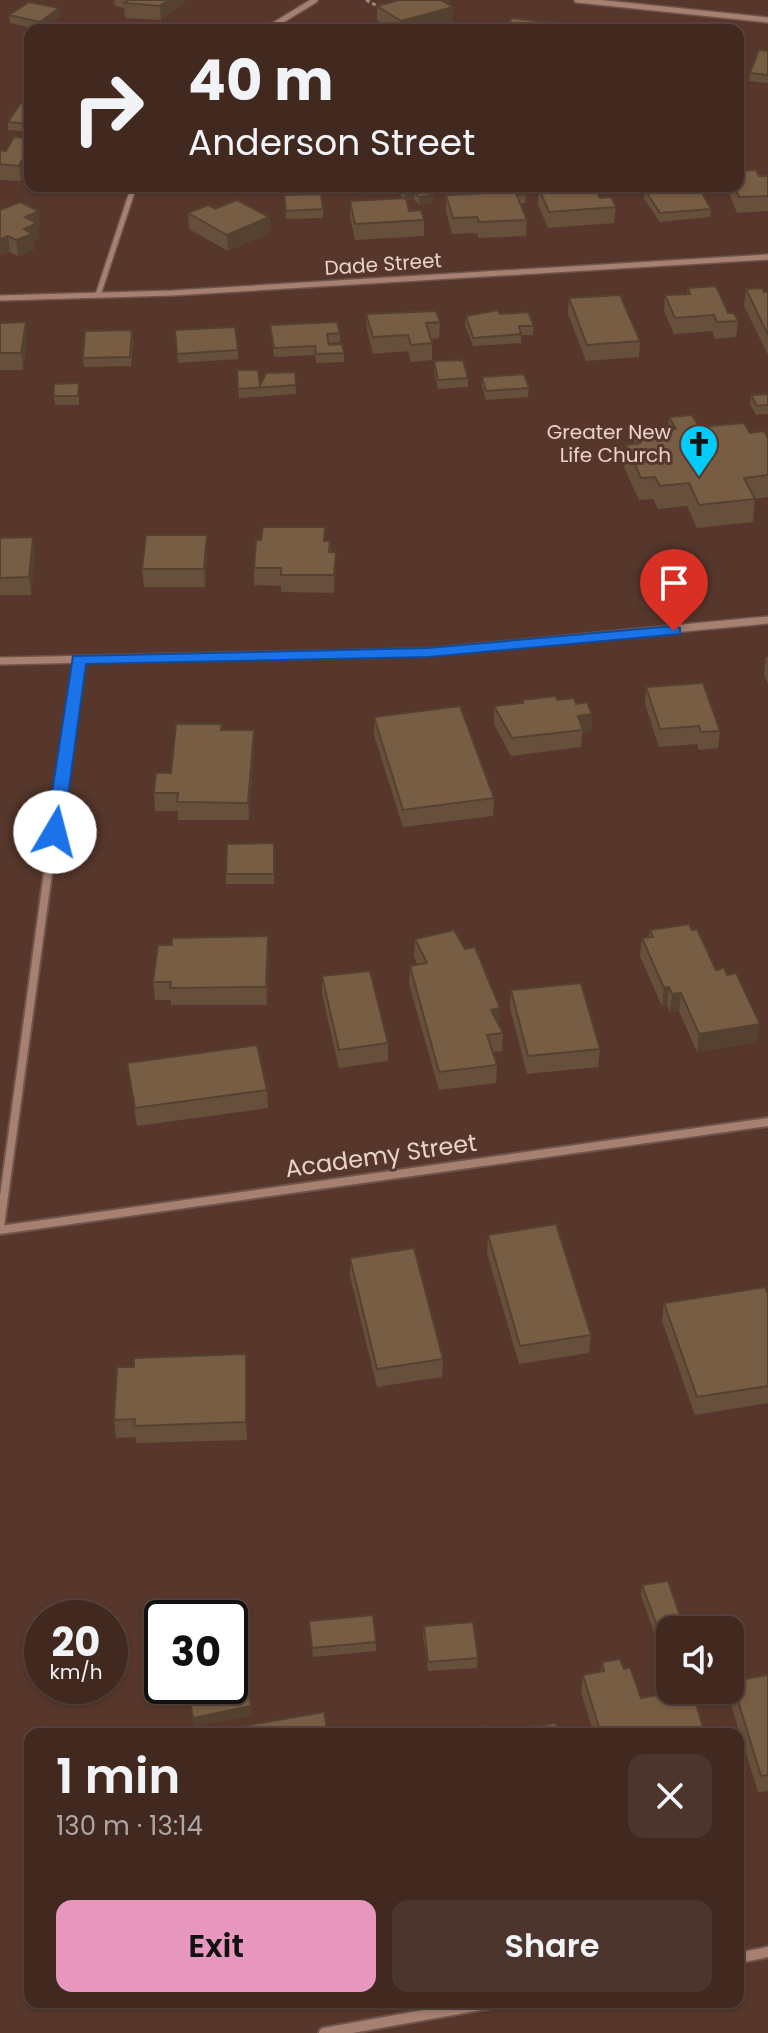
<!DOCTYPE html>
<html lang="en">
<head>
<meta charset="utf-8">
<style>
  :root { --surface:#412920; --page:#4c352d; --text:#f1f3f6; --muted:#aea6a5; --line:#5a453e; --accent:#e797bd }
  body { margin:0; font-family:Poppins,sans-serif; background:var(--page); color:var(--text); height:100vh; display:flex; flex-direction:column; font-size:30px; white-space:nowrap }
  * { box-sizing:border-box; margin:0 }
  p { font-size:26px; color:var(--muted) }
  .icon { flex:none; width:44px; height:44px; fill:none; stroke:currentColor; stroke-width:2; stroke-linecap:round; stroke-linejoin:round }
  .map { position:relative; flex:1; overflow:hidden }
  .side { position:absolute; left:24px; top:1728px; width:720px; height:280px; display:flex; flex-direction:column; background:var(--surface); border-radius:16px; box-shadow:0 2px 6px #0004,0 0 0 2px var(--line) }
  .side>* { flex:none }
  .hud { position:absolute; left:24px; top:24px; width:720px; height:168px; border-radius:16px; box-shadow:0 2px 6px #0004,0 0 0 2px var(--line); background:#412920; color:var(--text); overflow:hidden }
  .controls { position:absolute; left:656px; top:1616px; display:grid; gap:16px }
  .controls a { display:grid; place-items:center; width:88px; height:88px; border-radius:16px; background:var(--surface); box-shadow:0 2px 6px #0004,0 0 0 2px var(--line); font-size:40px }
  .speed { position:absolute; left:24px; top:1600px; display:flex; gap:16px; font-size:40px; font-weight:700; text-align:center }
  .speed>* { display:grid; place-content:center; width:104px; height:104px; border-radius:50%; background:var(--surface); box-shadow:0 2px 6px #0004,0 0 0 2px var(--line); line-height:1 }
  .speed small { font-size:20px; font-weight:400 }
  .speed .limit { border:4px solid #111; border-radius:12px; background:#fff; color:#111 }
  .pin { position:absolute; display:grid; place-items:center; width:68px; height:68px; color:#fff; margin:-82px -34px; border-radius:50% 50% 50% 0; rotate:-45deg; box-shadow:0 0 8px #0007 }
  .pin .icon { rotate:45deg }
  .me { position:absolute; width:88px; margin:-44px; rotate:8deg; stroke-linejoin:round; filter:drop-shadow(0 0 6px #0008) }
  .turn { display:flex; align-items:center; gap:28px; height:168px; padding:0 32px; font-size:36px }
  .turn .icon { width:104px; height:104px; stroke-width:2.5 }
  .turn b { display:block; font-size:56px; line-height:68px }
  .round { display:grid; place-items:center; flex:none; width:84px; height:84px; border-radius:16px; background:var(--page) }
  .summary { display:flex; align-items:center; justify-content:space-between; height:136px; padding:0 32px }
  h1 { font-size:48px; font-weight:600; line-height:60px }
  .button { display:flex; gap:16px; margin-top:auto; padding:16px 32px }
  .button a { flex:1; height:92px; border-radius:16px; background:var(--accent); color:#111; font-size:32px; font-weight:600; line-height:92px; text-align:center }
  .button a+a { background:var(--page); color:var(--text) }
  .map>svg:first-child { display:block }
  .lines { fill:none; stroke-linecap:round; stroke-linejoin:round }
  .street-far3-casing { stroke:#6f544a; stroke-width:8 }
  .street-far2-casing { stroke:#6f544a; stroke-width:10 }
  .street-far1-casing { stroke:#6f544a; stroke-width:12 }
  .street-casing { stroke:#6f544a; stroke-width:14 }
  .path { stroke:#a0877d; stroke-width:3; stroke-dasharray:4 3; stroke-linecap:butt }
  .street-far3 { stroke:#a68172; stroke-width:5 }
  .street-far2 { stroke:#a68172; stroke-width:7 }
  .street-far1 { stroke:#a68172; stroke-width:8 }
  .street { stroke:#a68172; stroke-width:10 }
  .wall { fill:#67503b }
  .shaded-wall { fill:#544130 }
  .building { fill:#785d45; stroke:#544130; stroke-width:2 }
  .route { fill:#1a73e8; stroke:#114b97; stroke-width:2 }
  .labels { text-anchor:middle; stroke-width:6; stroke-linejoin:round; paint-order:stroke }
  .far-street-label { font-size:20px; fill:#e7d3cb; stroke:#57372b }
  .far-poi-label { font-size:20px; fill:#e7d3cb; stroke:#57372b; text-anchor:end }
  .street-label { font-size:24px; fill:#e7d3cb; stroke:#57372b }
</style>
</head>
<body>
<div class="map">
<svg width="768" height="2033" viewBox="0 0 768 2033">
  <rect width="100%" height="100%" fill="#57372b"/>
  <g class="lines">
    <defs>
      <path id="street-far3" d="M577,0L768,20
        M266,30L315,0
        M98,295L134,186
        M0,298L173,293L768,257"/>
      <path id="street-far2" d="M0,661L428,652L768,620
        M58,801L79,659"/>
      <path id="street-far1" d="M0,1226L58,799
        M0,1230L768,1122"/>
      <path id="street" d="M738,1958L768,1952
        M324,2033L497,2002"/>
    </defs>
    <use href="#street-far3" class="street-far3-casing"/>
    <use href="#street-far2" class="street-far2-casing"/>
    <use href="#street-far1" class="street-far1-casing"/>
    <use href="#street" class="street-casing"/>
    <path class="path" d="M366,0L383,9"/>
    <use href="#street-far3" class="street-far3"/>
    <use href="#street-far2" class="street-far2"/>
    <use href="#street-far1" class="street-far1"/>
    <use href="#street" class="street"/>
  </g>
  <path class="wall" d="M114,0H185V3L161,20L125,18L124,8L115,6Z
    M377,6L453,22L423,30H392L377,20Z
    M59,8L60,16L41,30L10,23L9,15Z
    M768,51V83L749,81L750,73Z
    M30,100V132L8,130V122Z
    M30,138V176L24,175L21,181L0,180V150L6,151Z
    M759,176H768V211L737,213L726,186H738Z
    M227,186H283L280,192L227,187Z
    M400,186H426L433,203L419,205L414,199L406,200L409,211L424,220V236L355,240L350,217V201L403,198L400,194Z
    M430,186H450V190L432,191Z
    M452,186H523L526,194L525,203H520L527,220L526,236L479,238L477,233L452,234L446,211V195L454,194Z
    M539,189L600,198L616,207L614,223L548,228L538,205Z
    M645,190L711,209L710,217L660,222L644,199Z
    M284,195L323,209V218L286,219Z
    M215,209L269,217L270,233L228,251L189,229L188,213Z
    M0,210L40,227L37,228L38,239L33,242L34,250L18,256L10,252Z
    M688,288L738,321L736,337L715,339L712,331L674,334L664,311L665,295L687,294Z
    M746,289L768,292V355L744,306Z
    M569,298L640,341L639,357L586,361L568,314Z
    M366,314L440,322L439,338L431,339L432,343V360L411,362L408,351L373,354L367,330Z
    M500,314L534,326L533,335H521V343L473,346L465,325L466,316Z
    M0,323L27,339L23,370H0Z
    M270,325L340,333V342L328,343L329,345L344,353V362L316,363L315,355L274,357Z
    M175,330L238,350V359L178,363Z
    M133,339L131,366L84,367L83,358Z
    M434,361L468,378V387L438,389L434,370Z
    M237,370L260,386L295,372L296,394L239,398Z
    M482,377L529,388L528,397L486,400L482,386Z
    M79,392V405H55L54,396Z
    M751,395H768V414L756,415L750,404Z
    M669,417L699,427L750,433L768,438V497L755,499L753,522L697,528L687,506L658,509L653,499L639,500L624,467L626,445L634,444L635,433L668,430Z
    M325,527V541H330L331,552L336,569L334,593L281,592V586L254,585V568L261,540Z
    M33,537L35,554L31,595H0V538Z
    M207,552L205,587H144L142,569Z
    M766,657H768V684L764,675Z
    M646,687L720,731L718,748L699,750L697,744L659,747L645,704Z
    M522,700H557L576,704L592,714L591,732L582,733L581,747L511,756L494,724V706L522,703Z
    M374,717L494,798L493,816L403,827L374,735Z
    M222,730H254V748L249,820H178V811H155L154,793L171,773Z
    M274,843V884H226V874Z
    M650,930L716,970L757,1042L697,1052L679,1011L670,1012L667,1005L662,1006L640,956L642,938L649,937Z
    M415,939L499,1026L503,1033L502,1051L492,1052L497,1065L496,1083L439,1090L409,984L410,966L418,965L414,957Z
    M269,954L267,1005H171V1000H155L153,982Z
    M322,976L388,1043V1061L339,1068L322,994Z
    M511,990L600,1049L598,1067L527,1074L510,1008Z
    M127,1063L267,1090L268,1108L137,1126Z
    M488,1235L591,1335L589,1353L519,1364L487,1253Z
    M350,1258L443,1359L442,1377L377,1387L350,1276Z
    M768,1294V1403L695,1415L662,1321L664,1303Z
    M247,1372V1440L136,1443V1437L116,1438L114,1420Z
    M642,1585L679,1628L654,1633L641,1595Z
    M309,1621L376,1642V1651L313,1657Z
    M424,1626L478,1658L477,1668L428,1671L423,1635Z
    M602,1662L624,1669L641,1698L705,1734H594L581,1692L583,1675L601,1671Z
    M768,1675V1791L758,1792L729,1698L732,1681Z"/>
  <path class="shaded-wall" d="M168,0H185V3L161,20L160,6Z
    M440,0H450V8L453,7V22L423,30H401V21Z
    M59,8L60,16L41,30L40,22Z
    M22,160L24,175L21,181L19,166Z
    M414,191V199L405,200V192Z
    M433,195V203L419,205V197Z
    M39,211L40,227L37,228L38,239L33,241L34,250L18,256L16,240L25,217Z
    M269,217L270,233L228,251L227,235Z
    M8,236L10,252L0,256V239Z
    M26,322L27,339L23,370L21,353Z
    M207,535V552L205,587L204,569Z
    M33,537L35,554L31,595L29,577Z
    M336,552V569L334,593V575Z
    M592,714L591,732L582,733L583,730L578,716Z
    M254,730V748L249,820L248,803Z
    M268,936L269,954L267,1005L266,987Z
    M669,987L667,1005L662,1006L664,988Z
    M681,993L679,1011L670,1012L672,994Z
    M500,1008L499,1026L491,1010Z
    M760,1024L757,1042L697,1052L699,1034Z
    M246,1354L247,1372V1440L246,1422Z
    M681,1619L679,1628L654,1633L656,1623Z
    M251,1706L252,1716L194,1727L193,1718Z"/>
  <path class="building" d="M128,0H168L160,6L124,3Z
    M399,0H441L453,7L401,21L377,6Z
    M29,2L59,8L40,22L9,15Z
    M512,18L565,24L562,30H504Z
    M108,25L132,30H102Z
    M353,27L365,30H349Z
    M759,50L768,51V75L750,73Z
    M23,100H30V124L8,122Z
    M14,137L30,138V160H22L19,166L0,164V150L6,151Z
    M756,170L759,176H768V196L739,197L734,186H738V171Z
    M401,186H426L433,195L419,197L414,191L405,192Z
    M454,186H523L526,194L517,195L516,193L504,192L456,194Z
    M582,186H594L600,198L611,197L616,207L549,212L539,189Z
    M664,189L665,192L700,189L711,209L660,213L645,190Z
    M504,192L516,193L527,220L479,222L477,217L453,218L446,195Z
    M321,194L323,209L286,211L284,195Z
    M406,198L409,211L421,210L424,220L355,224L350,201Z
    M237,200L269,217L227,235L188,213L208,205L215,209Z
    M20,202L39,211L25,217L37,223L24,229L32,234L16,240L8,236L0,239V210Z
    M716,286L728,313H734L738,321L717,322L714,315L675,318L665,295L690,294L688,288Z
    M762,288L764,292H768V335L746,289Z
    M620,295L640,341L587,345L569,298Z
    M498,310L500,314L528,312L534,326H519L521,334L473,338L466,316Z
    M436,311L440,322L426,323L432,343L411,345L408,335L373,337L366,314Z
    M26,322L21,353H0V323Z
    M337,322L340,333L327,334L329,345L342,344L344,353L316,354L315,346L274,348L270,325Z
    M235,327L238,350L177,354L175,330Z
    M132,330L130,357L83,358L85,331Z
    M463,360L468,378L438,380L434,361Z
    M237,370H258L260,386L266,373L295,372L296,385L238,389Z
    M524,374L529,388L486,391L482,377Z
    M79,383L78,396H54V384Z
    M768,394V405L757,406L751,395Z
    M692,415L699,427L744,423L750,433L764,431L768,438V475L744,478L755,499L699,505L689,483L660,486L655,477L641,478L626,445L640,443L635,433L676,429L669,417Z
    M263,527H325L324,541H330L329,552H336L334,575H281V568H254L256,540H261Z
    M146,535H207L204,569H142Z
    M33,537L29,577L0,578V538Z
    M703,683L720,731L701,732L699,726L660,729L646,687Z
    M556,696L557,700L574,698L576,704L587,702L592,714L578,716L583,730L512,738L494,706L523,703L522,700Z
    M460,706L494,798L403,810L374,717Z
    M176,724H222L221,730H254L248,803L177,802L178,793H154L156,773H171Z
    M274,843V874H226L227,844Z
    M689,924L692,930L697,929L716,970L724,968L727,975L736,973L760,1024L699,1034L681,993L672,994L669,987L664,988L642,938L653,937L650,930Z
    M454,930L465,949L475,947L500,1008L491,1010L503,1033L487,1035L497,1065L439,1072L410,966L427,963L415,939Z
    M268,936L266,987L170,988L171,982H153L158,945H172V938Z
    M370,971L388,1043L339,1050L322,976Z
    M581,983L600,1049L528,1056L511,990Z
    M257,1045L267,1090L135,1108L127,1063Z
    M556,1224L591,1335L520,1346L488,1235Z
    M414,1248L443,1359L377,1369L350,1258Z
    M765,1287L768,1294V1386L697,1397L664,1303Z
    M246,1354V1422L134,1426L135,1419L114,1420L117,1367H134V1358Z
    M668,1581L681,1619L656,1623L642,1585Z
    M373,1615L376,1642L312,1648L309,1621Z
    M473,1622L478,1658L428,1662L424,1626Z
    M241,1654L251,1706L193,1718L187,1686H230V1656Z
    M620,1659L624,1669L630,1667L641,1698L684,1690H692L705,1734H601L583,1675L604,1671L602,1662Z
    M768,1675V1775L761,1776L732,1681Z
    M324,1712L328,1734H233L232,1728Z
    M556,1723L559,1734H464L463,1730L487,1726L489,1733Z"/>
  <path class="route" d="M674,626L680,628V634L428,657L86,664L63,832L55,837L46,832L73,656L428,648Z"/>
  <defs>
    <symbol id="church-pin" viewBox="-11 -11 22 30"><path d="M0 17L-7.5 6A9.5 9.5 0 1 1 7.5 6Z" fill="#01cbf9" stroke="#57372b"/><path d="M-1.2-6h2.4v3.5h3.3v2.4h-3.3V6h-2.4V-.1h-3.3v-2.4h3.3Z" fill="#111"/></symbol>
  </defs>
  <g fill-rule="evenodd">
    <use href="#church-pin" x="677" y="422" width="44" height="60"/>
  </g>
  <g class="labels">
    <g class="far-street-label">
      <text transform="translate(383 264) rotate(-4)" y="7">Dade Street</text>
    </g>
    <g class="far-poi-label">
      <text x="671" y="439">Greater New<tspan x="671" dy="23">Life Church</tspan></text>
    </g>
    <g class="street-label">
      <text transform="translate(381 1156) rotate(-8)" y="8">Academy Street</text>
    </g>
  </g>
</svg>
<div class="controls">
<a><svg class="icon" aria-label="sound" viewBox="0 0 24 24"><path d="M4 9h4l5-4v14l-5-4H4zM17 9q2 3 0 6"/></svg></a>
</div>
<div class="speed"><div>20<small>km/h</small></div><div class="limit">30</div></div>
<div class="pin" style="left:674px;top:631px;background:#d93025"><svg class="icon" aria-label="arrive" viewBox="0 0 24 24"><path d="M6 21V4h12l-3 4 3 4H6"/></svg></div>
<svg class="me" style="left:55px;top:832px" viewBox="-20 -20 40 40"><circle r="19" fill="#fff"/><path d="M0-13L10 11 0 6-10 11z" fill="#1a73e8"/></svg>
<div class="hud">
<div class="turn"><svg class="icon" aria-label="right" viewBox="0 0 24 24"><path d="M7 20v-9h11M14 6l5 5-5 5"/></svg><div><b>40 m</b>Anderson Street</div></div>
</div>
<section class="side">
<div class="summary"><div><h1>1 min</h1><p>130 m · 13:14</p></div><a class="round"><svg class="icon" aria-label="close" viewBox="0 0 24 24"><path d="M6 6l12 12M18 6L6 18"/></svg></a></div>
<div class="button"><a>Exit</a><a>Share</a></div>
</section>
</div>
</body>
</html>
